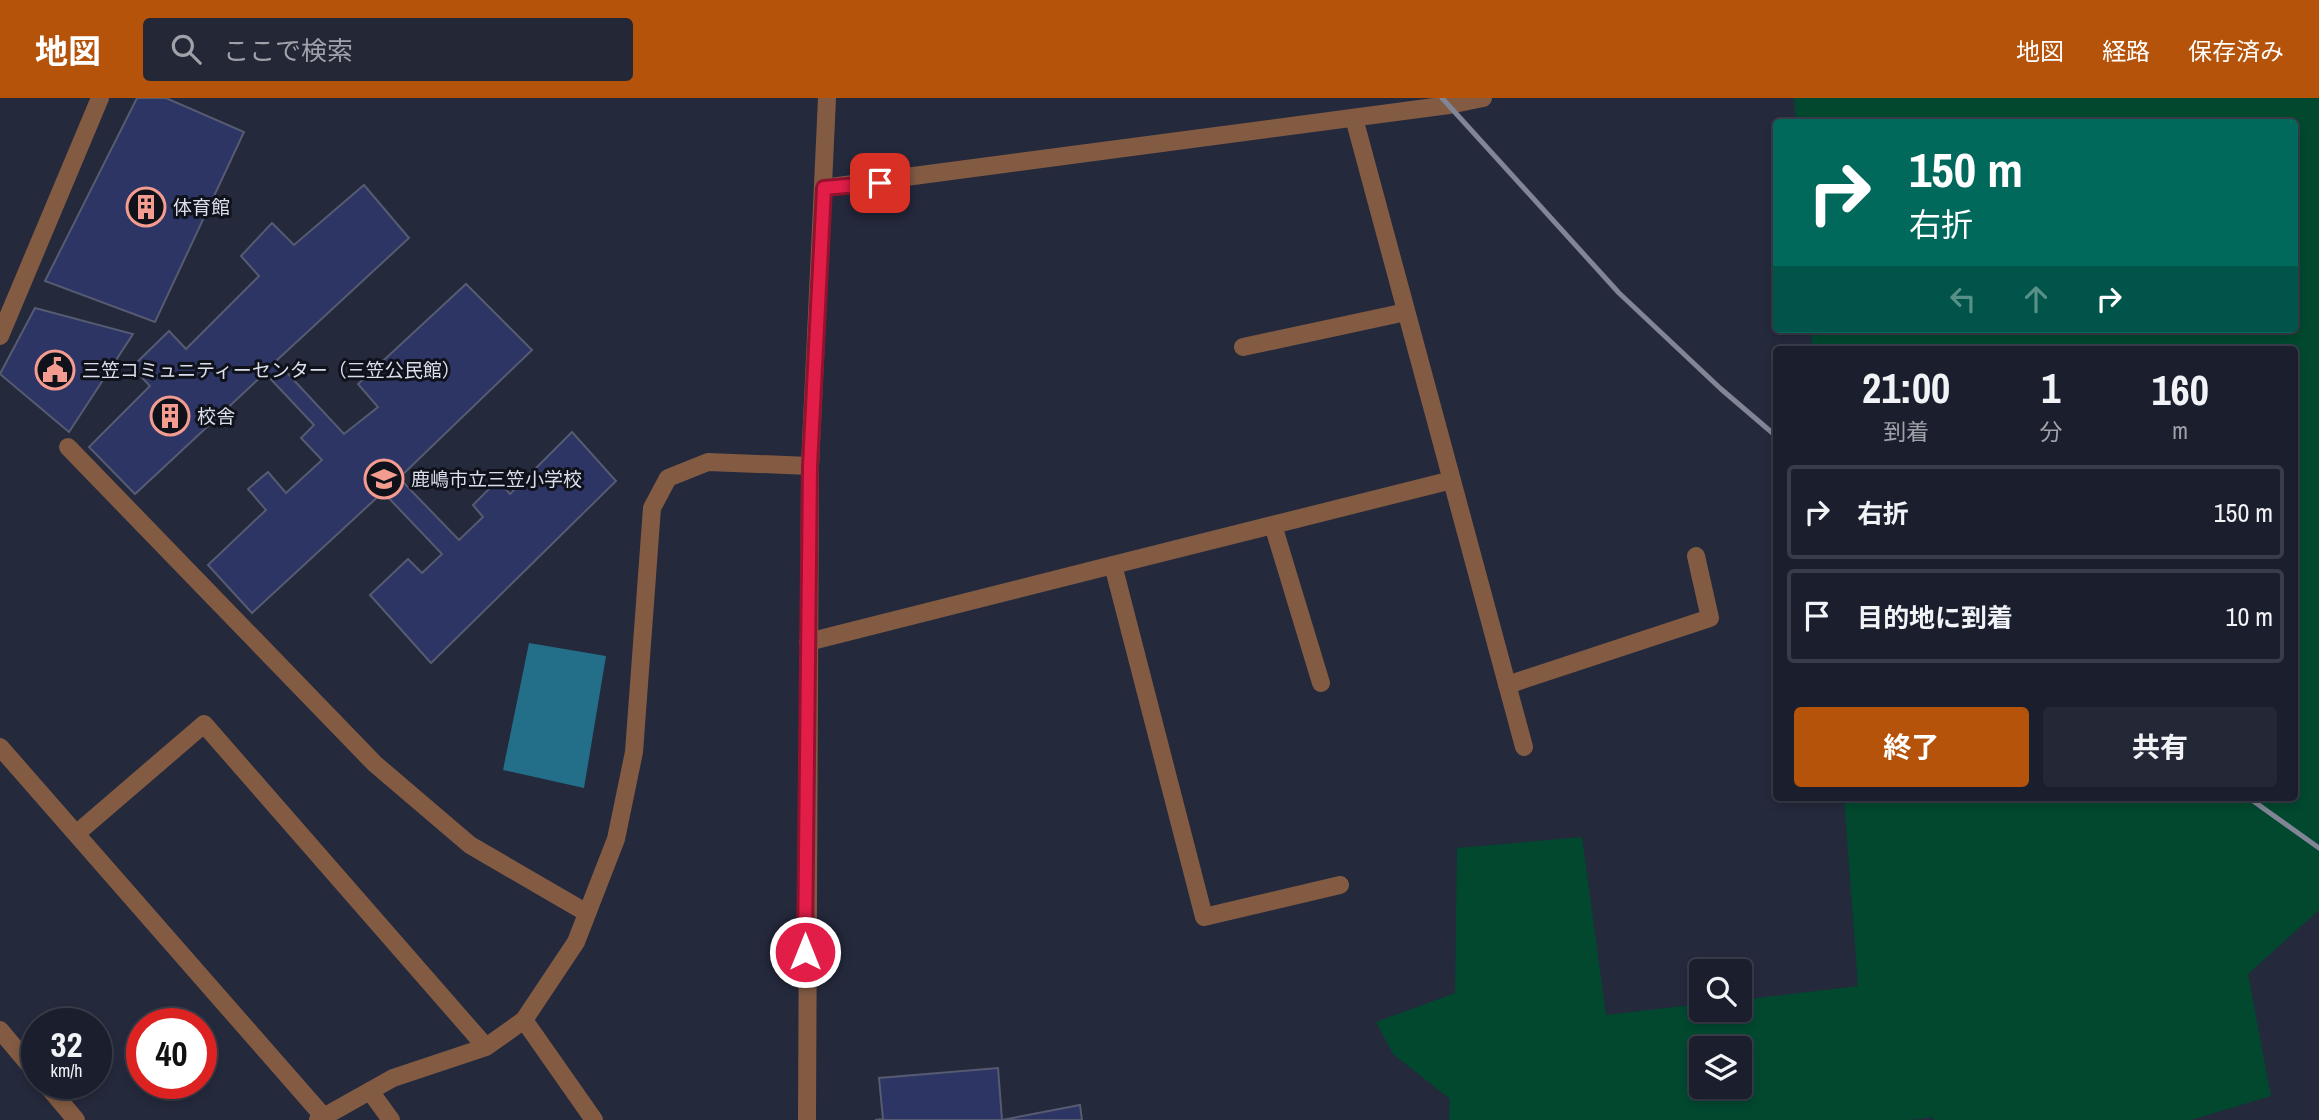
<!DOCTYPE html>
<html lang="ja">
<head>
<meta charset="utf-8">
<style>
  :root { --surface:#1b1f2d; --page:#242735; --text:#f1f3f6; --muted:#a0a2aa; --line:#393d49; --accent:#b45309 }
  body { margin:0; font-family:"Archivo Narrow","Noto Sans JP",sans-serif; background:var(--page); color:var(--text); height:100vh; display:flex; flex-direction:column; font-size:26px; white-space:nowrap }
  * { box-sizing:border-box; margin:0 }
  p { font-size:23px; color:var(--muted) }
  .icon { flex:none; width:38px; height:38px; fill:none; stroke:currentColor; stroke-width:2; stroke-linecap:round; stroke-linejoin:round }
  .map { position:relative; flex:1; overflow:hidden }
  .side { position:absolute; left:1773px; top:248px; width:525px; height:455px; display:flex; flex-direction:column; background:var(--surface); border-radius:7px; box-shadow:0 4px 10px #0003,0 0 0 2px var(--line) }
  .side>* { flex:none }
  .top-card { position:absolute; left:1773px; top:21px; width:525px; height:214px; border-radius:7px; box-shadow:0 4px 10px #0003,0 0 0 2px var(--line); background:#00695c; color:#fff; overflow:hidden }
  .controls { position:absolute; left:1689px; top:861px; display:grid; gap:14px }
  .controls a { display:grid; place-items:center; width:63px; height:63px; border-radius:7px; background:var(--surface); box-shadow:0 4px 10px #0003,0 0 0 2px var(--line); font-size:35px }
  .speed { position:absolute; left:21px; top:910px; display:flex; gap:14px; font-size:35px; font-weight:700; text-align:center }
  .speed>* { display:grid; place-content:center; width:91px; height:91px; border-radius:50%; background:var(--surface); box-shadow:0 4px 10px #0003,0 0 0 2px var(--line); line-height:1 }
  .speed small { font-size:18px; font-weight:400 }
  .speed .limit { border:10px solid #d22; background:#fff; color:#111 }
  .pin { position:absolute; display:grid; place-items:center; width:60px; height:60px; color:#fff; margin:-30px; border-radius:14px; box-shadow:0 4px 10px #0006 }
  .me { position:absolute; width:77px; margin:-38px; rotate:0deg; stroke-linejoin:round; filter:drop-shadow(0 0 5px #0008) }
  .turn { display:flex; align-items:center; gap:24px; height:147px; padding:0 21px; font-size:32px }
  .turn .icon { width:91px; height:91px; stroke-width:2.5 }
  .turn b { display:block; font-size:49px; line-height:60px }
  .lanes { display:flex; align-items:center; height:66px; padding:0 21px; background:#0003; justify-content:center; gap:35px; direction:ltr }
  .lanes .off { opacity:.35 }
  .eta { display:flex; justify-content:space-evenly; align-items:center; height:119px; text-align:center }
  .eta b { font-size:42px; font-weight:700; line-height:49px }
  .action { display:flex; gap:14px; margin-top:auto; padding:14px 21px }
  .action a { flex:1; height:80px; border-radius:7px; background:var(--accent); color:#fff; font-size:28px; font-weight:700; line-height:80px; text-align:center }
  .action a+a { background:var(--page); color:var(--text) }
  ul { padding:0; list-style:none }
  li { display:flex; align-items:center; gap:21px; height:94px; margin:0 14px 10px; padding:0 7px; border:4px solid var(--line); border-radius:7px }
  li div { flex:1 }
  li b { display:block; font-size:26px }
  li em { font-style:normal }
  header { display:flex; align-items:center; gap:42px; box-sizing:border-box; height:98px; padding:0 35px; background:var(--accent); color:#fff }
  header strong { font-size:33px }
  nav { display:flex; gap:38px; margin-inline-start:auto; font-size:24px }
  .search { width:490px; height:63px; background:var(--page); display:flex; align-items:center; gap:18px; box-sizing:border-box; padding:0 24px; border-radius:7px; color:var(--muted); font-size:26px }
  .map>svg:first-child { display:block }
  .green { fill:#01482f; fill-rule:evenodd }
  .water { fill:#236f89 }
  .building { fill:#2c3564; stroke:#565b71; stroke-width:2 }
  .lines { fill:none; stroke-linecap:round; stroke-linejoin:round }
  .service { stroke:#835b43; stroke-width:18 }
  .minor { stroke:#835b43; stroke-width:18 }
  .tertiary { stroke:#835b43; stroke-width:18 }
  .rail { stroke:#818595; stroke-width:5 }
  .route-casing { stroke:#92132f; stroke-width:18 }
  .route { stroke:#e11d48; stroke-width:12 }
  .labels { text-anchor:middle; stroke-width:6; stroke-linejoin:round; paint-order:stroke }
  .poi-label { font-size:19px; fill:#dbdfec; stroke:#10121b; text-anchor:start }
</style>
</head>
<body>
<header>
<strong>地図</strong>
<div class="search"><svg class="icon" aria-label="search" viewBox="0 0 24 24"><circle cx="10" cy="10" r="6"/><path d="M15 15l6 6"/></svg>ここで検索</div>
<nav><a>地図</a><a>経路</a><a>保存済み</a></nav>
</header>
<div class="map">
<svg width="2319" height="1022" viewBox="0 0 2319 1022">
  <rect width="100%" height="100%" fill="#24293c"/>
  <path class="green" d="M1794,0H2319V812L2248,876L2271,998L2191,1022H1934L1933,1019L1911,1022H1449L1450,1001L1393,956L1376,924L1455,895L1457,750L1582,739L1606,917L1701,906V912H1740V902L1858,888L1844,700H2294V252H1812L1811,231H2294V24H1796ZM1701,950H1740V989H1701Z"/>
  <path class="water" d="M529,545L606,558L584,690L503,672Z"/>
  <path class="building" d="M137,0H166L244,34L155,224L45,183Z
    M364,87L409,140L276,263L344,336L378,309L358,286L466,186L532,252L399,380L459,442L483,419L473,407L498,382L510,396L572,334L616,383L431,565L370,497L408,461L422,475L442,456L383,394L252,515L208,467L266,412L248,391L268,374L286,395L322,362L301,340L314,327L265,275L135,396L89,349L150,288L132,269L169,233L186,251L259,178L241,158L272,125L294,147Z
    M35,210L133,236L69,334L0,276Z
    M998,970L1002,1022H875L883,1021L879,980Z
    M1080,1007L1082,1022H1002Z"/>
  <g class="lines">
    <path class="service" d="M1354,20L1524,649
      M1243,249L1406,214
      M68,349L375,666L470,747L587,815
      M1273,427L1321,585
      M1113,467L1452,382
      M1507,587L1710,520L1696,458
      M524,922L594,1022
      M370,993L391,1022"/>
    <path class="minor" d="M823,90L1449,7L1483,0
      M808,544L1113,467L1204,819L1340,787
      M0,649L323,1018
      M76,736L204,626L486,949
      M0,932L37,976
      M45,985L76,1022
      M318,1022L393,980L486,949L524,922L576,844L616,741L634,654L652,410L668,380L708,364L810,368"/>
    <path class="tertiary" d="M0,238L100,0
      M807,1022L810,368L827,0"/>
    <path class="rail" d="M1442,0L1619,195L1721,291L1776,338
      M2249,700L2319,750"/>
  </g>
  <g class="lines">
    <defs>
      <path id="route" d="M805,854L810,368L824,90L880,85"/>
    </defs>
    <use href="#route" class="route-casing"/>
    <use href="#route" class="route"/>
  </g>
  <defs>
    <symbol id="building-ring" viewBox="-11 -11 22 22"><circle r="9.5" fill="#10121b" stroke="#f59c90" stroke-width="1.5"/><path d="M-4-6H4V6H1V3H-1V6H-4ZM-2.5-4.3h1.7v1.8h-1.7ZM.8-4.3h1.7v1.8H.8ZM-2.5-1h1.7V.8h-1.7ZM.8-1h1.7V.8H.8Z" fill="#f59c90"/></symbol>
    <symbol id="civic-ring" viewBox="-11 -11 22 22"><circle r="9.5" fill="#10121b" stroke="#f59c90" stroke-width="1.5"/><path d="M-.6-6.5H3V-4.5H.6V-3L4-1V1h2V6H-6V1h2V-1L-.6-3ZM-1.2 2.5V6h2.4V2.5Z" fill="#f59c90"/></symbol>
    <symbol id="school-ring" viewBox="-11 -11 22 22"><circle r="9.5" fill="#10121b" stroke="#f59c90" stroke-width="1.5"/><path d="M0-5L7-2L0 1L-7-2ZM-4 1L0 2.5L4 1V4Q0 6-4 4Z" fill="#f59c90"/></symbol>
  </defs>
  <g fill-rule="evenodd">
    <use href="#building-ring" x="124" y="87" width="44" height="44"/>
    <use href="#civic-ring" x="33" y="250" width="44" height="44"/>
    <use href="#building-ring" x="148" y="296" width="44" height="44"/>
    <use href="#school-ring" x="362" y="359" width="44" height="44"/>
  </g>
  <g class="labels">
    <g class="poi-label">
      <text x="173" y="116">体育館</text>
      <text x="82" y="279">三笠コミュニティーセンター（三笠公民館）</text>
      <text x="197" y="325">校舎</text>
      <text x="411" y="388">鹿嶋市立三笠小学校</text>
    </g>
  </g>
</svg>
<div class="controls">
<a><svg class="icon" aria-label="search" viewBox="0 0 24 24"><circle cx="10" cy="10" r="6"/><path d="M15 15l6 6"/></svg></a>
<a><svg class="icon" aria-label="layers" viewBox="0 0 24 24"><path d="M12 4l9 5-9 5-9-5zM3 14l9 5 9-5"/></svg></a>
</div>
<div class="speed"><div>32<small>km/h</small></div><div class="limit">40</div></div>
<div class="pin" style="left:880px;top:85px;background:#d93025"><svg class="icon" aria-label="arrive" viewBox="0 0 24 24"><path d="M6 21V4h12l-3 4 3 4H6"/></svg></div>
<svg class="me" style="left:805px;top:854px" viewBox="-20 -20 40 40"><circle r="17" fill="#e11d48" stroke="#fff" stroke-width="3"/><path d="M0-11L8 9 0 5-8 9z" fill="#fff"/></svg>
<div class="top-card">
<div class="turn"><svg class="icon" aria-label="right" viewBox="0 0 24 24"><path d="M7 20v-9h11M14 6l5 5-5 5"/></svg><div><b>150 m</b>右折</div></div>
<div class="lanes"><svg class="icon off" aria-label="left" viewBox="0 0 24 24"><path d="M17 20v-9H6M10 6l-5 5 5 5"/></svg><svg class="icon off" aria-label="ahead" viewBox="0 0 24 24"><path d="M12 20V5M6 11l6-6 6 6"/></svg><svg class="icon" aria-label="right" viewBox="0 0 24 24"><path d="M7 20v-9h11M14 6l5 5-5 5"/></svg></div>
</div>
<section class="side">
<div class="eta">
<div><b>21:00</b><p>到着</p></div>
<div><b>1</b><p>分</p></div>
<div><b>160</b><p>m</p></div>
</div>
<ul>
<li><svg class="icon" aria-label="right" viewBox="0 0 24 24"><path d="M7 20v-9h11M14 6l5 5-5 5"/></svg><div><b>右折</b></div><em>150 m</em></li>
<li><svg class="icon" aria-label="arrive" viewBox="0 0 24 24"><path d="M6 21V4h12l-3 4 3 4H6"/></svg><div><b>目的地に到着</b></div><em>10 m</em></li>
</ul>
<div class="action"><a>終了</a><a>共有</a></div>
</section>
</div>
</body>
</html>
